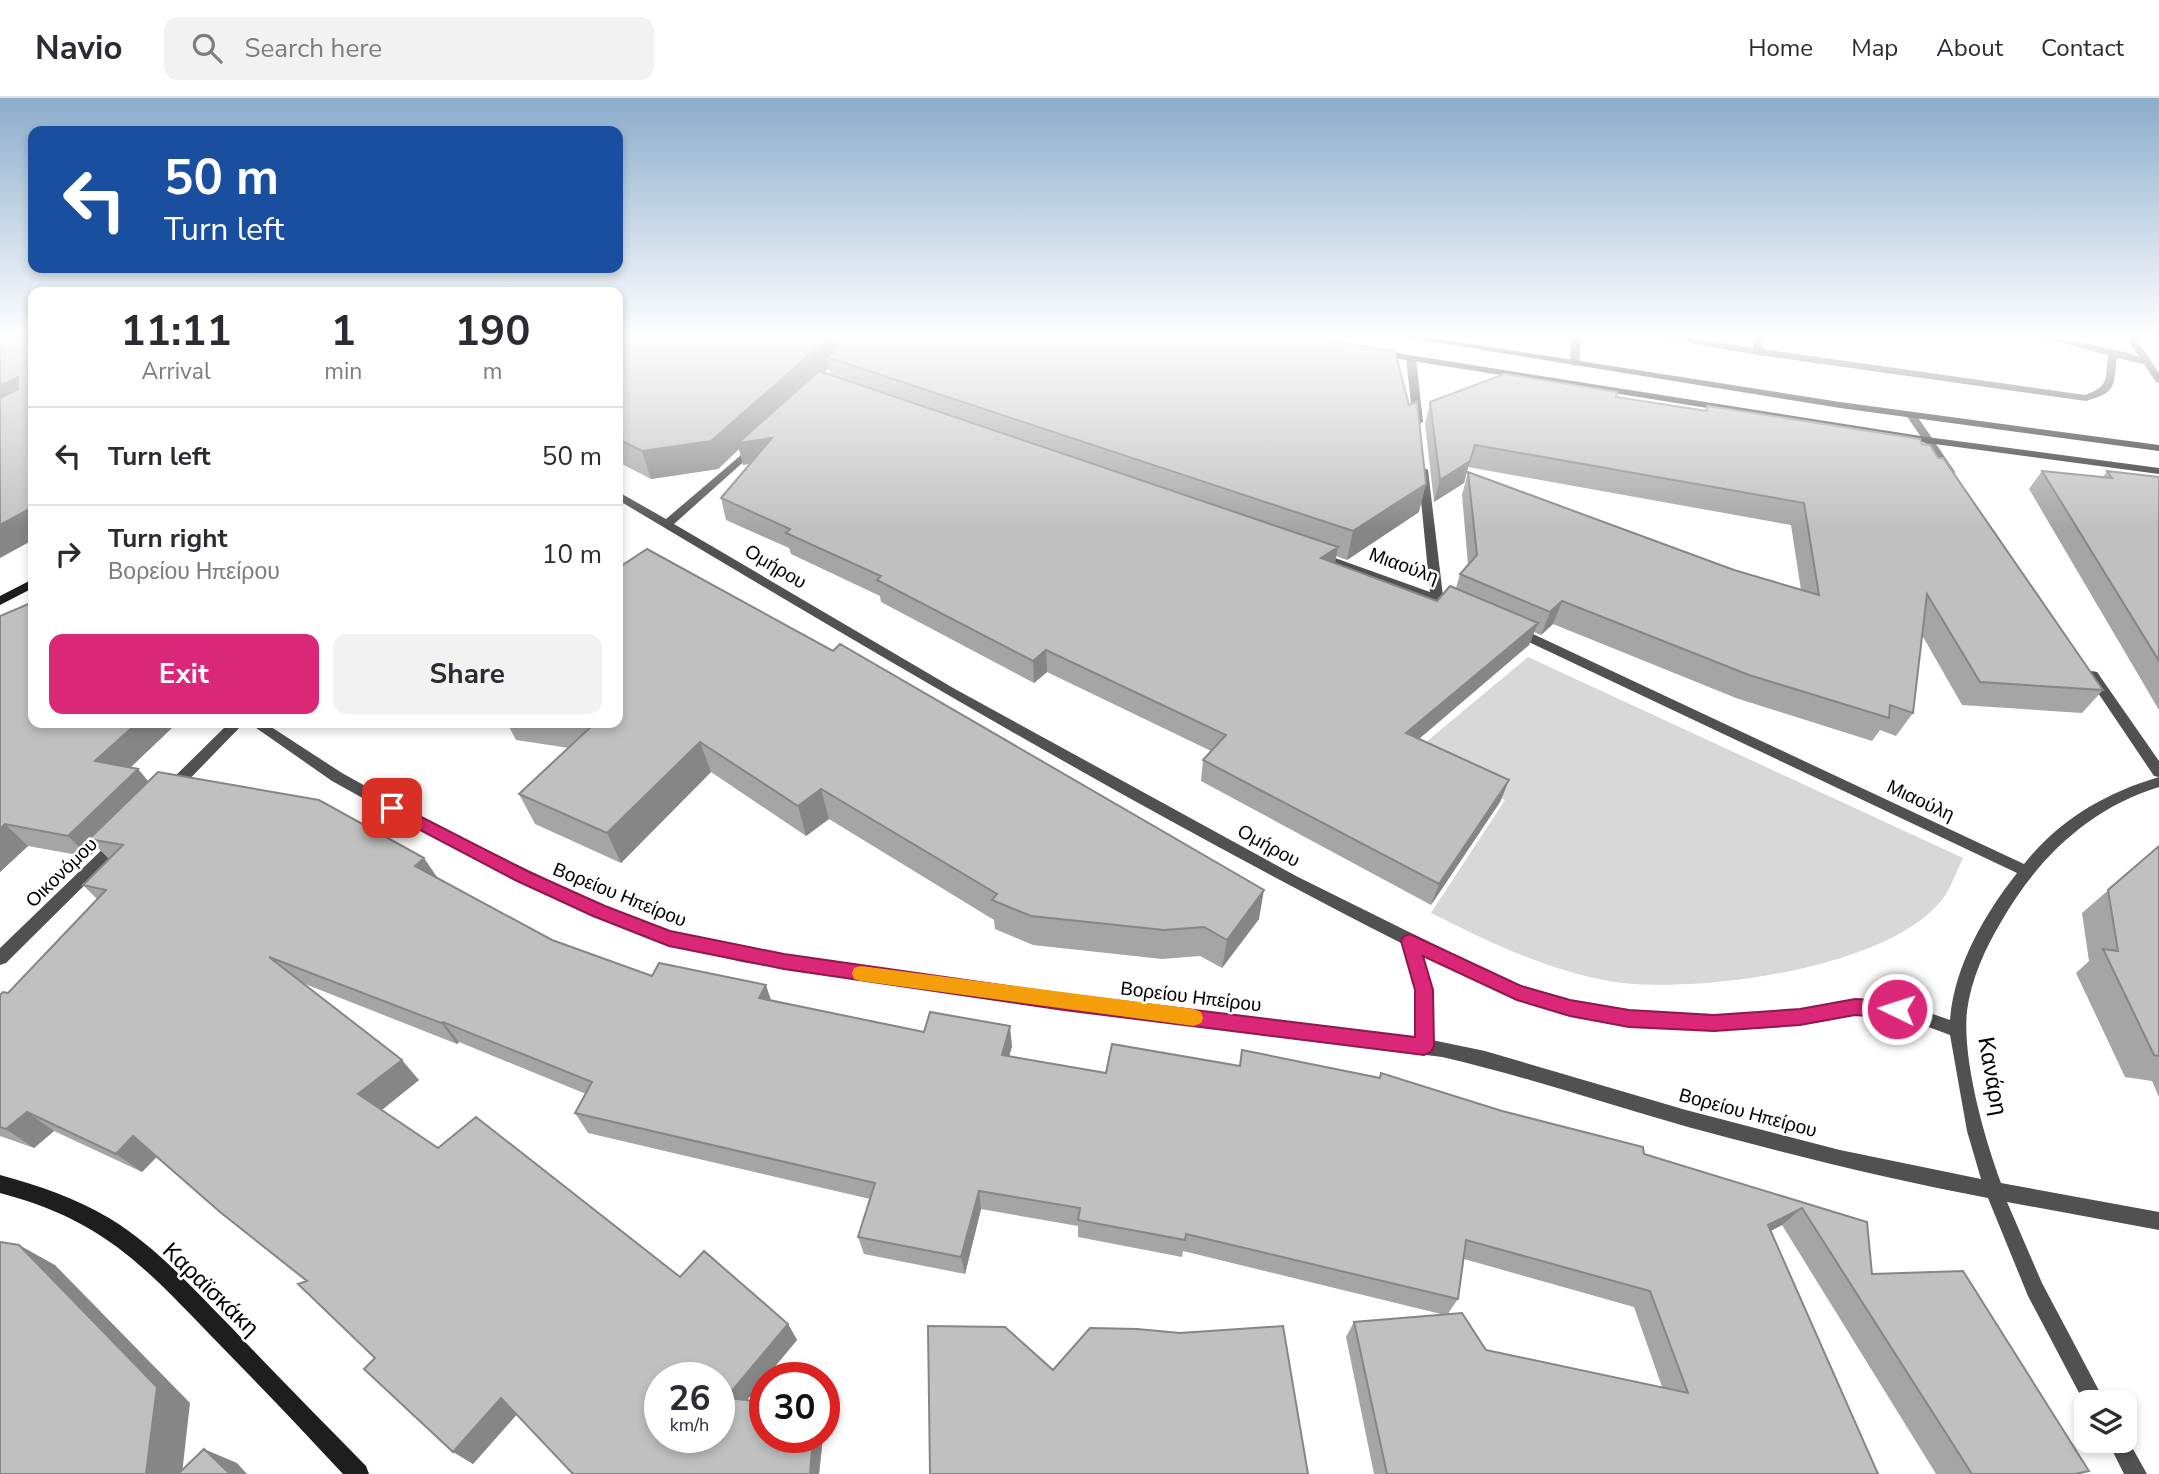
<!DOCTYPE html>
<html lang="en">
<head>
<meta charset="utf-8">
<style>
  :root { --surface:#fff; --page:#f2f2f3; --text:#2b2b33; --muted:#7c7c81; --line:#e1e1e2; --accent:#db2777 }
  body { margin:0; font-family:"Nunito Sans",sans-serif; background:var(--page); color:var(--text); height:100vh; display:flex; flex-direction:column; font-size:26px; white-space:nowrap }
  * { box-sizing:border-box; margin:0 }
  p { font-size:23px; color:var(--muted) }
  .icon { flex:none; width:38px; height:38px; fill:none; stroke:currentColor; stroke-width:2; stroke-linecap:round; stroke-linejoin:round }
  .map { position:relative; flex:1; overflow:hidden }
  .details { position:absolute; left:28px; top:189px; width:595px; height:441px; display:flex; flex-direction:column; background:var(--surface); border-radius:14px; box-shadow:0 4px 10px #0003 }
  .details>* { flex:none }
  .hud { position:absolute; left:28px; top:28px; width:595px; height:147px; border-radius:14px; box-shadow:0 4px 10px #0003; background:#1a4fa0; color:#fff; overflow:hidden }
  .buttons { position:absolute; left:2074px; top:1292px; display:grid; gap:14px }
  .buttons a { display:grid; place-items:center; width:63px; height:63px; border-radius:14px; background:var(--surface); box-shadow:0 4px 10px #0003; font-size:35px }
  .speed { position:absolute; left:644px; top:1264px; display:flex; gap:14px; font-size:35px; font-weight:700; text-align:center }
  .speed>* { display:grid; place-content:center; width:91px; height:91px; border-radius:50%; background:var(--surface); box-shadow:0 4px 10px #0003; line-height:1 }
  .speed small { font-size:18px; font-weight:400 }
  .speed .limit { border:10px solid #d22; background:#fff; color:#111 }
  .pin { position:absolute; display:grid; place-items:center; width:60px; height:60px; color:#fff; margin:-30px; border-radius:14px; box-shadow:0 4px 10px #0006 }
  .me { position:absolute; width:77px; margin:-38px; rotate:274deg; stroke-linejoin:round; filter:drop-shadow(0 0 5px #0008) }
  .turn { display:flex; align-items:center; gap:24px; height:147px; padding:0 21px; font-size:32px }
  .turn .icon { width:91px; height:91px; stroke-width:2.5 }
  .turn b { display:block; font-size:49px; line-height:60px }
  .eta { display:flex; justify-content:space-evenly; align-items:center; height:119px; text-align:center }
  .eta b { font-size:42px; font-weight:700; line-height:49px }
  .button { display:flex; gap:14px; margin-top:auto; padding:14px 21px }
  .button a { flex:1; height:80px; border-radius:14px; background:var(--accent); color:#fff; font-size:28px; font-weight:700; line-height:80px; text-align:center }
  .button a+a { background:var(--page); color:var(--text) }
  ul { padding:0; list-style:none }
  li { display:flex; align-items:center; gap:21px; height:98px; padding:0 21px; border-top:2px solid var(--line) }
  li div { flex:1 }
  li b { display:block; font-size:26px }
  li em { font-style:normal }
  header { display:flex; align-items:center; gap:42px; box-sizing:border-box; height:98px; padding:0 35px; background:var(--surface); border-bottom:2px solid var(--line) }
  header strong { font-size:33px }
  nav { display:flex; gap:38px; margin-inline-start:auto; font-size:24px }
  .search { width:490px; height:63px; background:var(--page); display:flex; align-items:center; gap:18px; box-sizing:border-box; padding:0 24px; border-radius:14px; color:var(--muted); font-size:26px }
  .map>svg:first-child { display:block }
  .green { fill:#d8d8d8 }
  .lines { fill:none; stroke-linecap:round; stroke-linejoin:round }
  .lane { fill:#515151; fill-rule:evenodd }
  .street { fill:#515151; fill-rule:evenodd }
  .secondary { fill:#1e1e1e; fill-rule:evenodd }
  .wall { fill:#a5a5a5; fill-rule:evenodd }
  .shaded-wall { fill:#868686 }
  .building { fill:#c0c0c0; stroke:#868686; stroke-width:2; fill-rule:evenodd }
  .route { fill:#db2777; stroke:#8e194d; stroke-width:2 }
  .slow { fill:#f59e0b }
  .labels { text-anchor:middle; stroke-width:5; stroke-linejoin:round; paint-order:stroke }
  .street-label { font-size:19px; fill:#000; stroke:#fff }
  .near-street-label { font-size:23px; fill:#000; stroke:#fff }
</style>
</head>
<body>
<header>
<strong>Navio</strong>
<div class="search"><svg class="icon" aria-label="search" viewBox="0 0 24 24"><circle cx="10" cy="10" r="6"/><path d="M15 15l6 6"/></svg>Search here</div>
<nav><a>Home</a><a>Map</a><a>About</a><a>Contact</a></nav>
</header>
<div class="map">
<svg width="2159" height="1376" viewBox="0 0 2159 1376">
  <rect width="100%" height="100%" fill="#fff"/>
  <path class="green" d="M1528,559L1963,760C1956,774 1951,791 1941,803C1886,871 1697,896 1615,884C1550,874 1489,844 1431,815L1505,702L1408,659Z"/>
  <g class="lines">
    <path class="lane" d="M1655,239H1681L1753,250V239H1763V251L2085,297C2110,288 2105,282 2108,257L2039,239C2060,239 2136,254 2152,264L2147,267L2117,260C2113,289 2117,294 2086,303L1758,257Z"/>
    <path class="street" d="M1571,239H1581L1580,265L1575,268L1570,265Z
      M2126,239H2135L2159,275V285L2156,284Z
      M1411,257L1416,260L1423,324L1418,327L1413,324L1406,260Z
      M1911,314L1915,315L1955,374L1954,376L1950,377L1945,374L1906,317Z
      M754,346L758,347V351L674,426L955,591L1298,779L1508,883L1570,903L1629,914L1714,918L1767,916L1855,902H1882L1907,907L1950,922C1954,869 1984,817 2017,775L1512,536L1510,533L1512,530H1520L2024,766C2059,722 2105,695 2159,679L2154,678L2086,577L2092,573L2097,574L2159,663V689C2088,711 2037,761 2001,824C1985,851 1971,881 1967,913C1962,961 1984,1039 2001,1085L2159,1114V1132L2007,1104L2042,1185L2105,1304H2086V1308L2028,1198L1988,1100C1886,1081 1787,1056 1688,1029C1606,1006 1525,978 1442,959L1088,914L845,880L742,864L669,846L594,817L424,734L332,683L249,625H265L342,675L434,726L604,809L670,834L742,850L845,866L1088,900L1416,940V892L1403,846C1135,710 876,556 618,402V395L622,396L666,421ZM1421,855L1504,896L1570,917L1629,928L1714,932L1767,930L1855,916H1882L1907,921L1950,937L1967,1033L1981,1081L1840,1052L1686,1012L1485,953L1432,942V892Z
      M1423,369L1428,372L1443,498L1462,507L1460,510L1456,511L1311,457L1313,455H1321L1430,494L1418,372Z
      M229,625H244L176,695H166L164,691L166,687Z
      M118,739L123,741L125,745L123,749L6,865L0,867V850L113,741Z
      M2124,1335L2147,1376H2124L2107,1342H2124Z"/>
    <path class="secondary" d="M1403,239H1427L1840,304L2159,347V353L1840,310Z
      M1378,252L1927,339L2159,370V376L1927,345L1375,257L1373,255Z
      M33,481V490L0,507V498Z
      M0,1077C38,1087 75,1100 109,1120C157,1149 193,1191 232,1230C276,1277 321,1322 366,1368L369,1376H343C303,1333 262,1290 221,1248C147,1172 107,1123 0,1095Z"/>
  </g>
  <path class="wall" d="M618,239H1301L1419,414L1347,462L1336,458L1335,465L1437,503L1456,490L1460,476L1468,466L1462,397L1468,374L1734,472L1801,492L1791,427L1468,369L1464,385L1434,404L1425,326L1430,304L1616,299L1705,312L1707,308L1922,346L1938,360L2103,592L2082,615L1962,607L1922,537L1913,615L1896,638L1880,632L1872,643L1736,600L1553,526L1541,537L1534,534L1529,547L1419,641L1509,682L1500,704L1431,807L1201,683L1203,662L1211,653L1047,574L1034,585L881,504L880,498L791,456L789,450L726,422L721,400L750,365L743,367L739,351L718,371L651,381L618,364ZM829,270L830,277L824,275Z
    M2042,373L2103,379L2107,373L2159,379V612L2029,391Z
    M618,470L1259,821L1222,870L1200,858L1162,861L1033,847L995,831L994,822L829,721L806,738L711,674L621,765L535,726L519,696L569,650L516,642L507,625H618Z
    M33,504V625H174L175,627L130,670L138,671L148,683L438,781L552,842L652,878L924,934L1012,948L1009,958L1106,975L1239,968L1242,952L1379,980L1381,975L1502,1013L1867,1124L1872,1176L2089,1373L2081,1376H1936L1782,1127L1771,1133L1878,1376H1374L1346,1239L1354,1224L1445,1217L1183,1153L1182,1159L1078,1139V1128L981,1111L965,1176L864,1156L858,1139L870,1101L588,1035L575,1015L586,996L459,944L457,946L305,886L419,982L381,1012L438,1050L680,1179L788,1226L797,1242L747,1302L765,1339H823L819,1376H573L517,1316L473,1366L375,1260L307,1183L157,1059L142,1074L54,1033L34,1050L0,1038V897L8,895L97,801L83,787L109,761L98,750L89,759L28,748L0,774ZM1464,1161L1634,1209L1662,1289L1486,1252L1447,1217L1458,1201Z
    M2159,748V999L2152,983L2125,979L2076,875L2089,863L2082,815Z"/>
  <path class="shaded-wall" d="M830,239H864L827,259L829,270L748,344L772,340L777,361L743,367L739,351L718,371L651,381L642,353Z
    M18,279L33,302L0,319V288Z
    M1470,363L1464,385L1434,404L1440,382Z
    M1426,386L1419,414L1347,462L1353,433Z
    M33,409V442L0,460V427Z
    M1338,449L1334,471L1321,460Z
    M1562,503L1553,526L1541,537L1550,514Z
    M1538,525L1529,547L1400,657L1406,635Z
    M1046,552L1047,574L1034,585L1033,563Z
    M137,625H174L175,627L114,685L95,663Z
    M700,644L711,674L621,765L607,735Z
    M138,671L156,693L89,741L98,750L89,759L68,738Z
    M1509,682L1500,704L1431,807L1439,786Z
    M821,691L829,721L806,738L798,708Z
    M5,726L28,748L0,774V731Z
    M424,760L439,782L415,768Z
    M1264,792L1259,821L1222,870L1227,842Z
    M766,887L773,908L759,900Z
    M443,924L459,944L457,946L441,925Z
    M1010,928L1012,948L1004,977L1002,957Z
    M402,962L419,982L377,1016L358,996Z
    M27,1014L54,1033L34,1050L6,1031Z
    M133,1038L158,1057L142,1074L116,1056Z
    M979,1093L981,1111L965,1176L961,1159Z
    M1802,1110L1782,1127L1749,1144L1768,1127Z
    M19,1147L55,1167L190,1305L182,1376H146Z
    M788,1226L797,1242L737,1314L726,1300Z
    M501,1300L519,1314L473,1366L453,1354Z
    M813,1339H823L819,1376H810Z
    M204,1351L237,1365L247,1376H230Z"/>
  <path class="building" d="M0,239H33V409L0,427V300L18,291V279L0,288Z
    M618,239H830L711,343L642,353L618,341Z
    M849,239H1301L1395,253L1409,307L1417,304L1426,386L1353,433L827,259Z
    M819,273L1338,449L1321,460L1437,503L1450,488L1538,525L1406,635L1509,682L1439,786L1203,662L1226,637L1046,552L1033,563L877,482L881,478L786,435L790,431L721,400L772,340L738,345Z
    M1504,276L1617,294L1616,299L1707,313V308L1721,310L1920,341L1922,346L1930,347L1938,360H1943L2103,592L1980,584L1927,496L1913,615L1890,607L1889,620L1749,577L1562,503L1550,514L1460,476L1477,457L1468,374L1734,472L1819,497L1804,405L1475,347L1470,363L1440,382L1430,304Z
    M2042,373L2112,380L2107,373L2159,379V563Z
    M647,451L833,553L840,546L1264,792L1227,842L1204,829L1164,832L1031,818L992,802L997,796L821,691L798,708L700,644L607,735L519,696L595,625H618V470Z
    M33,504V625H137L95,663L138,671L68,738L5,726L0,731V518Z
    M158,674L319,702L424,760L415,768L552,842L652,878L659,865L766,887L759,900L924,934L930,914L1010,928L1002,957L1106,975L1112,946L1240,968L1242,952L1380,980L1381,975L1502,1013L1643,1049L1644,1056L1867,1124L1872,1176L1963,1173L2089,1373L2075,1376H1972L1802,1110L1768,1127L1878,1376H1387L1354,1224L1462,1215L1486,1252L1688,1295L1650,1193L1466,1142L1458,1201L1186,1136L1185,1142L1078,1122L1080,1110L979,1093L961,1159L858,1139L875,1085L575,1015L592,984L443,924L441,925L269,859L402,962L358,996L438,1050L476,1019L680,1179L704,1153L788,1226L726,1300L765,1304V1339H813L810,1376H573L501,1300L453,1354L364,1271L375,1260L298,1186L307,1183L220,1114L133,1038L116,1056L27,1014L6,1031L0,1029V897L3,894L8,895L106,792L83,787L123,747L89,741ZM660,1279H719V1339H660Z
    M2159,748V958L2154,957L2103,851L2118,853L2108,792Z
    M0,1144L19,1147L157,1289L146,1376H0Z
    M928,1228L1005,1229L1053,1272L1090,1230L1137,1231L1180,1235L1283,1228L1308,1376H930Z
    M204,1351L230,1376H178Z"/>
  <linearGradient id="sky" x2="0" y2="1"><stop stop-color="#8baccb"/><stop offset="0.55" stop-color="#fff"/><stop offset="1" stop-color="#fff" stop-opacity="0"/></linearGradient>
  <rect width="2159" height="432" fill="url(#sky)"/>
  <path class="route" d="M392,704L527,773L605,808L670,833L784,856L1064,896L1415,939V892L1401,843L1404,838L1410,836L1521,888L1570,902L1629,912L1714,917L1800,911L1855,901L1897,903L1904,906L1907,911L1904,917L1897,920L1855,917L1800,927L1714,933L1629,929L1570,918L1517,902L1423,858L1433,892L1434,948L1431,954L1424,957L1064,912L784,871L669,848L593,818L515,782L386,714L384,710Z"/>
  <path class="slow" d="M861,868L1194,911L1201,914L1203,920L1201,925L1194,928L861,883L854,881L852,875L854,870Z"/>
  <g class="labels">
    <g class="street-label">
      <text transform="translate(1404 467) rotate(20)" y="7">Μιαούλη</text>
      <text transform="translate(776 468) rotate(31)" y="7">Ομήρου</text>
      <text transform="translate(1921 702) rotate(25)" y="7">Μιαούλη</text>
      <text transform="translate(1269 747) rotate(29)" y="7">Ομήρου</text>
      <text transform="translate(61 774) rotate(-44)" y="7">Οικονόμου</text>
      <text transform="translate(620 796) rotate(22)" y="7">Βορείου Ηπείρου</text>
      <text transform="translate(1191 898) rotate(7)" y="7">Βορείου Ηπείρου</text>
      <text transform="translate(1748 1014) rotate(15)" y="7">Βορείου Ηπείρου</text>
    </g>
    <g class="near-street-label">
      <text transform="translate(1993 978) rotate(80)" y="8">Κανάρη</text>
      <text transform="translate(211 1191) rotate(44)" y="8">Καραϊσκάκη</text>
    </g>
  </g>
</svg>
<div class="buttons">
<a><svg class="icon" aria-label="layers" viewBox="0 0 24 24"><path d="M12 4l9 5-9 5-9-5zM3 14l9 5 9-5"/></svg></a>
</div>
<div class="speed"><div>26<small>km/h</small></div><div class="limit">30</div></div>
<div class="pin" style="left:392px;top:710px;background:#d93025"><svg class="icon" aria-label="arrive" viewBox="0 0 24 24"><path d="M6 21V4h12l-3 4 3 4H6"/></svg></div>
<svg class="me" style="left:1897px;top:911px" viewBox="-20 -20 40 40"><circle r="17" fill="#db2777" stroke="#fff" stroke-width="3"/><path d="M0-11L8 9 0 5-8 9z" fill="#fff"/></svg>
<div class="hud">
<div class="turn"><svg class="icon" aria-label="left" viewBox="0 0 24 24"><path d="M17 20v-9H6M10 6l-5 5 5 5"/></svg><div><b>50 m</b>Turn left</div></div>
</div>
<section class="details">
<div class="eta">
<div><b>11:11</b><p>Arrival</p></div>
<div><b>1</b><p>min</p></div>
<div><b>190</b><p>m</p></div>
</div>
<ul>
<li><svg class="icon" aria-label="left" viewBox="0 0 24 24"><path d="M17 20v-9H6M10 6l-5 5 5 5"/></svg><div><b>Turn left</b></div><em>50 m</em></li>
<li><svg class="icon" aria-label="right" viewBox="0 0 24 24"><path d="M7 20v-9h11M14 6l5 5-5 5"/></svg><div><b>Turn right</b><p>Βορείου Ηπείρου</p></div><em>10 m</em></li>
</ul>
<div class="button"><a>Exit</a><a>Share</a></div>
</section>
</div>
</body>
</html>
